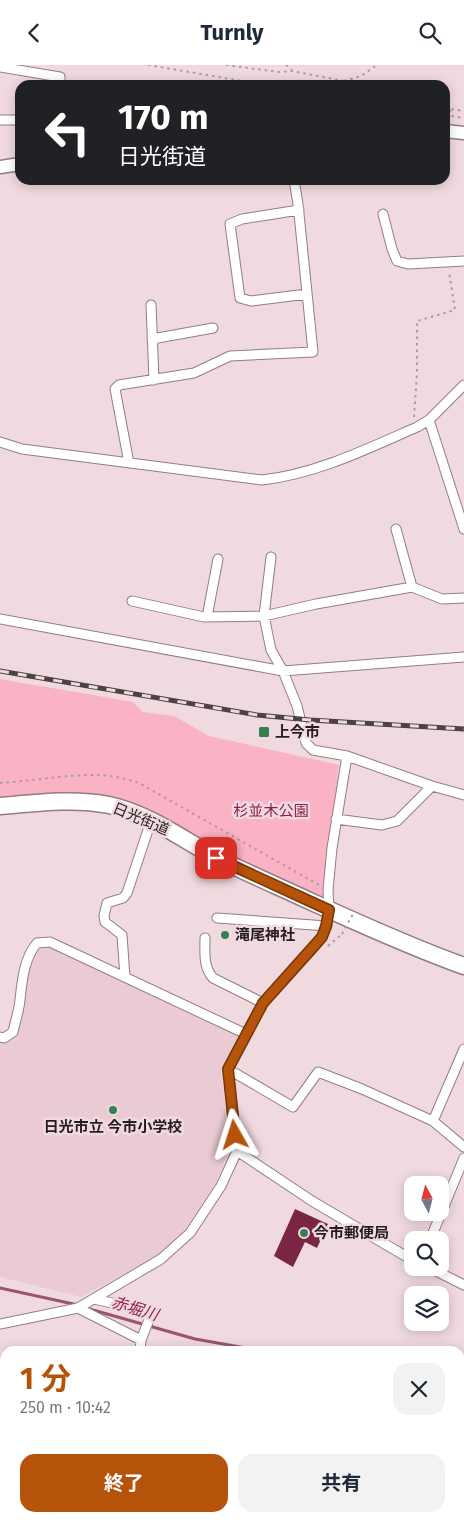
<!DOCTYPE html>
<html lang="ja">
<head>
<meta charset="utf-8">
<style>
  :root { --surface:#fff; --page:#f2f2f3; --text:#1f2937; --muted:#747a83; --accent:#b45309 }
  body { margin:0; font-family:"Fira Sans","Noto Sans JP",sans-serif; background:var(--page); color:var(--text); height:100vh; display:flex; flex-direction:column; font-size:19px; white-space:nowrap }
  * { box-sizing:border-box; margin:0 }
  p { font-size:16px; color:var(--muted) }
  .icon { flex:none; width:28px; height:28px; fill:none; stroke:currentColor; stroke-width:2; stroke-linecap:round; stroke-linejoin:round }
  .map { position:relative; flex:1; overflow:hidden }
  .panel { position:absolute; left:0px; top:1281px; width:465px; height:176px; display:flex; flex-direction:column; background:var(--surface); border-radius:15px 15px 0 0; box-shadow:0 2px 12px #0003 }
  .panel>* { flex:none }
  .banner { position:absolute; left:15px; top:15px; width:435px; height:105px; border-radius:15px; box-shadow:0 2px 12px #0003; background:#202124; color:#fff; overflow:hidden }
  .needle { width:32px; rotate:353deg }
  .buttons { position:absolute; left:404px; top:1111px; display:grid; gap:10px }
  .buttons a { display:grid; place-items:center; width:45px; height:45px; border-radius:10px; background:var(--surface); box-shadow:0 2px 12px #0003; font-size:25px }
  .pin { position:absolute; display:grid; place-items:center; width:42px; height:42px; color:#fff; margin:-21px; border-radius:10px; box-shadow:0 2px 8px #0006 }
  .me { position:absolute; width:55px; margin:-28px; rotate:354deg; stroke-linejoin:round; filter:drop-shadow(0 0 4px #0008) }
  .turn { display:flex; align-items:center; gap:18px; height:105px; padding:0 20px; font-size:22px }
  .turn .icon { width:65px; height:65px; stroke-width:2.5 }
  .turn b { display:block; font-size:35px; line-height:42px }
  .round { display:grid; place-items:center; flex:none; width:52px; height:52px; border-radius:15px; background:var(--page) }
  .summary { display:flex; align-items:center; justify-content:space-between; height:85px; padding:0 20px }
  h1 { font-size:30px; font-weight:700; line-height:38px; color:var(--accent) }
  .button { display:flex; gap:10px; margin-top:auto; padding:10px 20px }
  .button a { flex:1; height:58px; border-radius:15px; background:var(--accent); color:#fff; font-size:20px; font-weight:700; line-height:58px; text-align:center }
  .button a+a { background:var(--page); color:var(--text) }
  header { display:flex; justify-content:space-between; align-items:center; height:65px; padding:0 20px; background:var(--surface); font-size:22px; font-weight:700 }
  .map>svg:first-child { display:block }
  .built { fill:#ebcbd3 }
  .green { fill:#fab2c5 }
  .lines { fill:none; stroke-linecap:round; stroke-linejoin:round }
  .stream { stroke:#99566a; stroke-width:3 }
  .building { fill:#7a2544 }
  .lane-casing { stroke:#927d82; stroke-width:7 }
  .street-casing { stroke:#927d82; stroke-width:11 }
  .secondary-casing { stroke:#927d82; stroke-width:15 }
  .highway-casing { stroke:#927d82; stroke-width:19 }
  .path { stroke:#ad9b9f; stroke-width:2; stroke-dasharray:2.5 4; stroke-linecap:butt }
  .lane { stroke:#fff; stroke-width:4.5 }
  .street { stroke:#fff; stroke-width:9 }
  .secondary { stroke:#fff; stroke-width:12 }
  .highway { stroke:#fff; stroke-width:16 }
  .rail-casing { stroke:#4c4143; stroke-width:5 }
  .rail { stroke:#f1dadf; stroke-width:3; stroke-dasharray:9; stroke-linecap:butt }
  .path-bridge { stroke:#ad9b9f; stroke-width:2; stroke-dasharray:2.5 4; stroke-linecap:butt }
  .route-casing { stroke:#753606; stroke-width:12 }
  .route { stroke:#b45309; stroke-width:9 }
  .poi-dot { fill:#35804e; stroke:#f1dadf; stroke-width:2 }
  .labels { text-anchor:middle; stroke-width:5; stroke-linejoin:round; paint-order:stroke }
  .poi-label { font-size:15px; font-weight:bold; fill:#241c1e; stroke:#f1dadf; text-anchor:start }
  .park-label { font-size:15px; fill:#8d1d4a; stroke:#f1dadf }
  .street-label { font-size:15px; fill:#241c1e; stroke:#f1dadf }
  .water-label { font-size:16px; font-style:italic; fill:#8f1f4c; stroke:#f1dadf }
</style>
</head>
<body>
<header><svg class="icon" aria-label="back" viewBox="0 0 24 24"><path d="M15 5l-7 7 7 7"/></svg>Turnly<svg class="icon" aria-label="search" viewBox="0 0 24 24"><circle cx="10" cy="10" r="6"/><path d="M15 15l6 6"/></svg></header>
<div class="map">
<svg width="464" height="1457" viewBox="0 0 464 1457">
  <rect width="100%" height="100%" fill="#f1dadf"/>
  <path class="built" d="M51,880L239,969L221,1004L230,1085L214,1121L184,1166L156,1192L81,1232L0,1212V977L6,978L15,972L25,923L35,887L38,883Z"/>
  <path class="green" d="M0,614L133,637L143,647L174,651L209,671L339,700L325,818V839L148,750L0,739Z"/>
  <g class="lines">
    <path class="stream" d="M0,1223L78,1240
      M86,1243L195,1274L263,1286
      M460,1346L464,1347"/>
  </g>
  <path class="building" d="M295,1144L328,1159L317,1183L305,1177L293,1202L274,1191Z"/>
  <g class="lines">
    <defs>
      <path id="lane" d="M128,1452L135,1457
        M338,1457L341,1452"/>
      <path id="street" d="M0,2L60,12V20
        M0,55H20
        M299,145L242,154L230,159L240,233L251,236L307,229
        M383,149L392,184L397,196L408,199L464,196
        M151,240L154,315
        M152,274L213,263
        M429,355L464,464
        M0,377L22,384L262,415C316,409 367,384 417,362L429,355L464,320
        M129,398L115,324L119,320L194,308L230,291L313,287L298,139L294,115
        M271,492L264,551L271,585L283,606L297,641L306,678L313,685L347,691L432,721L464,730
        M412,522L442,534L464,533
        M132,536L204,552L264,551L316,539L412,522L396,464
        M207,552L218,494
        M0,554L283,606L464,592
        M336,754L382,760L397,756L432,721
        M217,853L327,861
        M205,873C205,887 203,902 213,913L263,938
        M125,912L122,870L105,857L104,851L107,838L123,833L127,828L151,756
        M246,969L228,1004L237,1086L312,1136L412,1195
        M0,972L4,973L13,967C15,957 19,946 20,935C22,916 24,893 37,878L50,877L246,969L263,938L314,882L322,872L327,861L329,845L328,825L332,783L347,691
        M228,1004L293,1042L318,1007L362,1024L433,1056L464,1082
        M433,1056L464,984
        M430,1175L464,1093
        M428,1202L464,1220
        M94,1234L152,1247L141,1275L140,1286
        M78,1243L141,1275
        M0,1259L78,1243L161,1194L190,1168L221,1121L237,1086
        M460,1380L464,1381
        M8,1457V1456
        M120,1457L124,1452"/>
      <path id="secondary" d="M445,66L464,68
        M0,102L20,99"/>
      <path id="highway" d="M0,741C36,738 74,733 109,740C151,749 187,778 225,797C254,811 284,824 314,838C363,860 413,883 464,901"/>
    </defs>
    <use href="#lane" class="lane-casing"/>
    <use href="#street" class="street-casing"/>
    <use href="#secondary" class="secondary-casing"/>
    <use href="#highway" class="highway-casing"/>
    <path class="path" d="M148,0L266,20
      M226,0L279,7L292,6L344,16L353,20
      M286,0L292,5
      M344,16L361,11L377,0
      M445,43L464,46
      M445,50L464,53
      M445,52L452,44
      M414,352L417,309V256L455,245L449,206
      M0,718C33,716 67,709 101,710C114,711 127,714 139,718L319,820
      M328,881L342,869"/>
    <use href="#lane" class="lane"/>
    <use href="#street" class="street"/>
    <use href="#secondary" class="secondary"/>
    <use href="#highway" class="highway"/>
    <defs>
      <path id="rail" d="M0,606L257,650L310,655L464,664
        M0,1302L5,1303
        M460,1445L464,1447"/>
    </defs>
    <use href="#rail" class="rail-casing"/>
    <use href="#rail" class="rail"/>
    <path class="path-bridge" d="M342,869L354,847"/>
  </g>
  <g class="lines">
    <defs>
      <path id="route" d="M216,793L329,845L326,861L322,872L263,938L228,1004L235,1070"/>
    </defs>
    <use href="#route" class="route-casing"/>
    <use href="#route" class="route"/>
  </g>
  <g class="poi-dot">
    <rect x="258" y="661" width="12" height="12" rx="2.5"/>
    <circle cx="225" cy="870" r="5"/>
    <circle cx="113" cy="1045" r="5"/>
    <circle cx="304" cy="1168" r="5"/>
  </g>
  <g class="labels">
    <g class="poi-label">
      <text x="275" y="672">上今市</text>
      <text x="235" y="875">滝尾神社</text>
      <text x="113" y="1067" text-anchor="middle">日光市立 今市小学校</text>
      <text x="314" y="1173">今市郵便局</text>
    </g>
    <g class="park-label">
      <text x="271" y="751">杉並木公園</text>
    </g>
    <g class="street-label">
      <text transform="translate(141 754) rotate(23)" y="5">日光街道</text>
    </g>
    <g class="water-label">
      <text transform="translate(135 1243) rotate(17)" y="6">赤堀川</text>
    </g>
  </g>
</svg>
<div class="buttons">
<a><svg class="needle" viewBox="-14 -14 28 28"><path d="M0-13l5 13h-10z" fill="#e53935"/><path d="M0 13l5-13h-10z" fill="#747a83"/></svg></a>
<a><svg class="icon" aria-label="search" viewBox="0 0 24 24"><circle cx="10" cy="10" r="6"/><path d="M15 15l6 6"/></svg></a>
<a><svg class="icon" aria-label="layers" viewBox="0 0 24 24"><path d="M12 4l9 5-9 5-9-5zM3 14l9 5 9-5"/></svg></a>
</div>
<div class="pin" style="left:216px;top:793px;background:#d93025"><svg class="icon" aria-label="arrive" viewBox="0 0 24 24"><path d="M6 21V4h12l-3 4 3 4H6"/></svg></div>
<svg class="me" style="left:235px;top:1070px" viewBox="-20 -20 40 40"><path d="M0-17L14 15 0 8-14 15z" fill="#b45309" stroke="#fff" stroke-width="4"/></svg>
<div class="banner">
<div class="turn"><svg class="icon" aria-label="left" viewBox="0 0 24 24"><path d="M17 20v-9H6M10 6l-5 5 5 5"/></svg><div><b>170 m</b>日光街道</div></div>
</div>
<section class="panel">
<div class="summary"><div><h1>1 分</h1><p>250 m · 10:42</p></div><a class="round"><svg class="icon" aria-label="close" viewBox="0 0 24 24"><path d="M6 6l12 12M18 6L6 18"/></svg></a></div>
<div class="button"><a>終了</a><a>共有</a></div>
</section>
</div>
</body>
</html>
